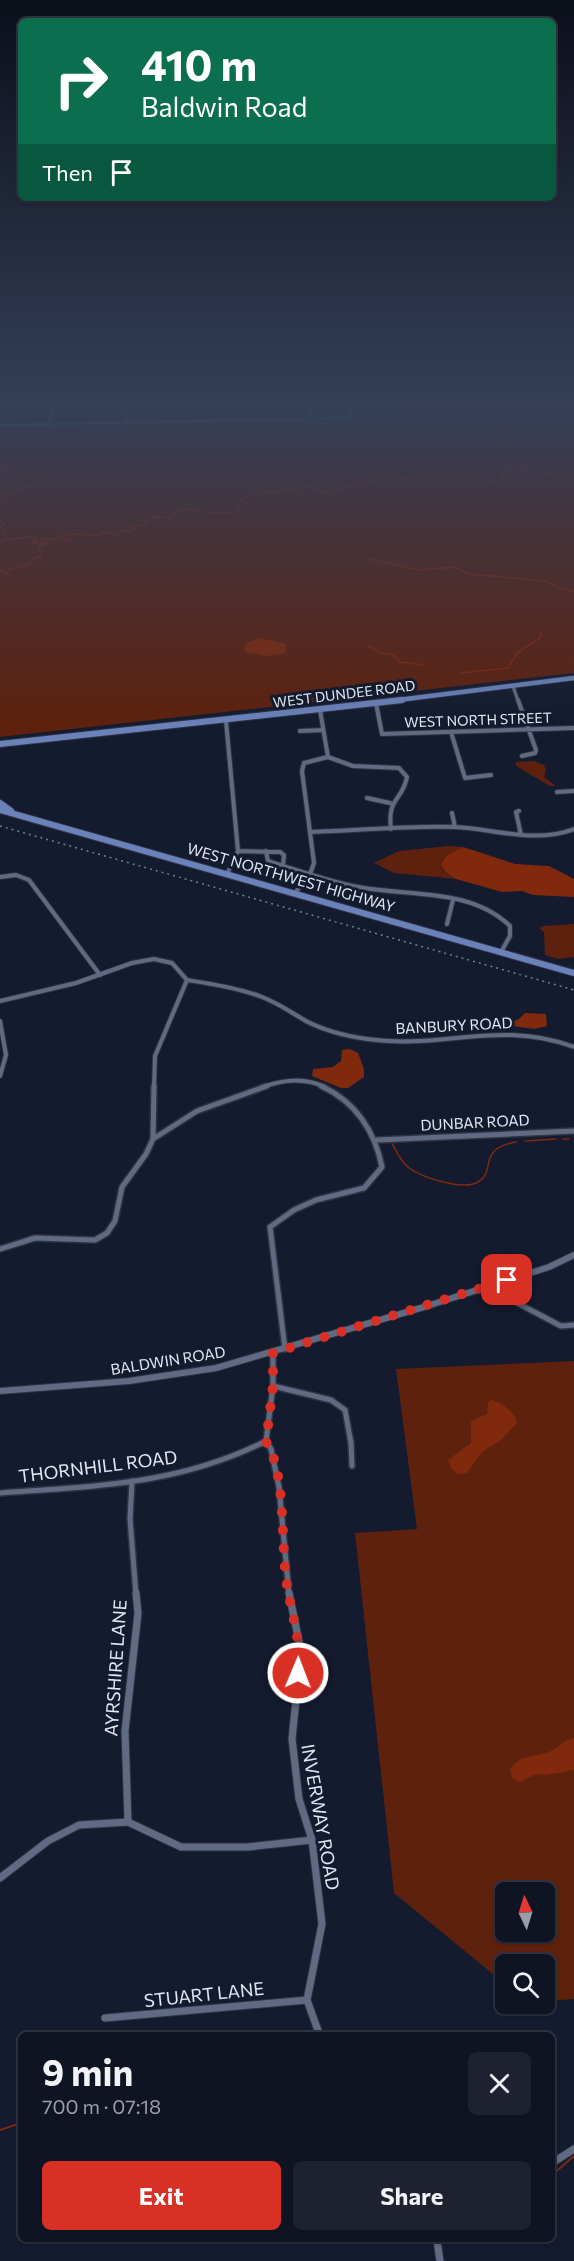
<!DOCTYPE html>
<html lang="en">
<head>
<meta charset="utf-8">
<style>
  :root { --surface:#0f1423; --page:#1d2130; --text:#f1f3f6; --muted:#9b9ea6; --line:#2f3341; --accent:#d93025 }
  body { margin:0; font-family:Commissioner,sans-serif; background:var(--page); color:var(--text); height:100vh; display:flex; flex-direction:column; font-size:22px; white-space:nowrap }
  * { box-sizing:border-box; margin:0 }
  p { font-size:20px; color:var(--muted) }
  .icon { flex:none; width:33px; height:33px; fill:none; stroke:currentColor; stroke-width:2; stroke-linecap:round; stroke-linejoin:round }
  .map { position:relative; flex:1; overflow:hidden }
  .details { position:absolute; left:18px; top:2032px; width:537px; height:210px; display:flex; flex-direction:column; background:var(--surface); border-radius:9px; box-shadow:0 2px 4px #0004,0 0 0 2px var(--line) }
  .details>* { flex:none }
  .top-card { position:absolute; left:18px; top:18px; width:538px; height:183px; border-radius:9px; box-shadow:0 2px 4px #0004,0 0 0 2px var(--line); background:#0b6e4f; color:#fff; overflow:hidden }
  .needle { width:39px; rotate:356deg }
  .fabs { position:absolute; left:495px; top:1882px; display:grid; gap:12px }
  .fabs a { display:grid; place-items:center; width:60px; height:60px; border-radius:9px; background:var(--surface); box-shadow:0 2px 4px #0004,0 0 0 2px var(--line); font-size:30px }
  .pin { position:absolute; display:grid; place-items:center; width:51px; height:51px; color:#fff; margin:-26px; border-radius:12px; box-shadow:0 3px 9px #0006 }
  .me { position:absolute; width:66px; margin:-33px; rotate:1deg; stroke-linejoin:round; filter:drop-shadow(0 0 4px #0008) }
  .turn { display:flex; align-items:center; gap:21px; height:126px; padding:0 24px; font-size:27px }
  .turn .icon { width:78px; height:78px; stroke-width:2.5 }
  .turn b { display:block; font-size:42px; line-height:51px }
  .then { display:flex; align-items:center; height:57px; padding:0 24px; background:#0003; gap:12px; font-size:22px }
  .round { display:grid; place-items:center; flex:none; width:63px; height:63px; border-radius:9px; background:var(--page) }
  .head { display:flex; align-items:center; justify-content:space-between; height:102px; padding:0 24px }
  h1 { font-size:36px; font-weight:700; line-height:45px }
  .action { display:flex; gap:12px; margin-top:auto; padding:12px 24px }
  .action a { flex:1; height:69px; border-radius:9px; background:var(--accent); color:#fff; font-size:24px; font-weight:700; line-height:69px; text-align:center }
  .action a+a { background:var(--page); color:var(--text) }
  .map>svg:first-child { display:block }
  .green { fill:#5e210e; fill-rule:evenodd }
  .water { fill:#81290c }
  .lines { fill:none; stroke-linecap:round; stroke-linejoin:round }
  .stream-far1 { stroke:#81290c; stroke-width:1.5 }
  .stream { stroke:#81290c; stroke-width:2 }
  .minor-far3-casing { stroke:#2e3342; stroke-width:4.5 }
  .minor-far2-casing { stroke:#2e3342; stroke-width:6 }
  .minor-far1-casing { stroke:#2e3342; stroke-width:8 }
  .minor-casing { stroke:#2e3342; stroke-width:9 }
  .tertiary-casing { stroke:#2e3342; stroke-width:8 }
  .primary-far1-casing { stroke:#2e3342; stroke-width:6 }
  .primary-casing { stroke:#2e3342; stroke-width:8 }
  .minor-far3 { stroke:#606a82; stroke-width:3 }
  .minor-far2 { stroke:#606a82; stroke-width:4 }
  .minor-far1 { stroke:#606a82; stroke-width:5 }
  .minor { stroke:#606a82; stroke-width:7 }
  .tertiary { stroke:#606a82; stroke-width:6 }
  .primary-far1 { stroke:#6a81b9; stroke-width:4.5 }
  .primary { stroke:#6a81b9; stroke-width:6 }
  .rail { stroke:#787e8f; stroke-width:1.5; stroke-dasharray:2 4; stroke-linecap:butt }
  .route { stroke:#d93025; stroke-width:10; stroke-dasharray:0 18 }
  .labels { text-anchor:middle; stroke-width:6; stroke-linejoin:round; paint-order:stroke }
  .far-street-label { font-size:14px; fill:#e0e6f4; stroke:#141b2f }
  .street-label { font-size:15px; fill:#e0e6f4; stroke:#141b2f }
  .near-street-label { font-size:18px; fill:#e0e6f4; stroke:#141b2f }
</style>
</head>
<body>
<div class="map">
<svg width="574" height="2261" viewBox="0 0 574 2261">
  <rect width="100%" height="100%" fill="#141b2f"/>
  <path class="green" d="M397,407H574V673L0,737V425L399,415Z
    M534,761L544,765L546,770L544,777L556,786H550L516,766V762Z
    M449,846L464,847L447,855L441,865L444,872L456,879L394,873L374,863L399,851Z
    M574,924V957L558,959L545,955L544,932L539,928L544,926Z
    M574,1361V1999L545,2001L544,1965H506L505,1984L394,1893L355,1533L417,1529L396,1369ZM506,1893H544V1932H506Z"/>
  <path class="water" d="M260,638L286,644V653L268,656L245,652L244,648L248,642Z
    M463,847L515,864L549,866L574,879V897L533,895L522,891L502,892L456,879L445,872L441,865L447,855Z
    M525,1013L546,1014L547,1026L534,1029L506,1025L519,1019Z
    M350,1049L358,1053L364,1069V1077L348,1088H341L312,1076L313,1069L333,1067L341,1061L342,1050Z
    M492,1400C501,1402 517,1414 517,1423L501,1440L482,1452L467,1473L458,1474L451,1468L448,1460L471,1443V1421L487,1414L488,1402Z
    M574,1738V1770L546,1775L536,1774L520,1782L512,1778L510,1769C519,1754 540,1757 553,1750C561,1746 564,1740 574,1738Z"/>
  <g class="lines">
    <path class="stream-far1" d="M0,465L4,467L2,468L11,467L16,473L46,476
      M0,500L15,490L33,486
      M0,520L4,523L0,528L5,529L4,533L9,539
      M0,540L32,537L36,538V541L31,543H50L37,547L41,550L39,551L42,556L32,559L31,564L9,569L7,574L0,570
      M39,543L43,539L50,538L51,541L60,536L64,538V541L71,539L66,535L69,534L99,535L105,532L117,535L124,530L130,532L134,529L129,526L146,525V521L152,519L153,516L159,518L164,516L168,519C181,503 196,512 213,513C221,514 229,512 237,512L241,499L261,490L276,493L282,490L309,487L333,495L337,489L382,479V475H394L400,479L409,477L412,479L407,480C424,483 438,474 455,474C477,474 483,487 507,477L500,473H515L506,468L510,466L506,463L510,461L516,464H526L527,468L519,469L574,477
      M368,559L420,570L454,567L470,574L544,581L557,587
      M0,581V584
      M560,588L574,591
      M367,645L380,653L392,654L400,662L423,665
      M461,673L508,668L517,653L540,638L541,631
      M563,1139H569
      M525,1141L556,1139
      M392,1143C396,1151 400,1160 407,1166C419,1177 463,1191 478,1182C497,1171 476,1149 516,1142"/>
    <path class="stream" d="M0,2130L21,2123
      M552,2175L574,2156"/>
    <defs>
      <path id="minor-far3" d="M125,407L126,423
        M309,407L312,419
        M0,425L351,418L349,407
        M50,425L52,407
        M513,686L518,701"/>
      <path id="minor-far2" d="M518,700L536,750L535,753L522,756
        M376,703L382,734L574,728
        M226,721L238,851L227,874
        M300,731L323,730
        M451,732L465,778L491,775
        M328,757L353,766L399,768L407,777C402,802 387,797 391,829
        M557,792L574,791
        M367,798L390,803
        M519,811L516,812L521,835
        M452,813L455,827
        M311,832C359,831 407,825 455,827C495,829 535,844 574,829
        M238,851L280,852L284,855L283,866C310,874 336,884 364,888C413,896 472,889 510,926V936L501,952
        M266,851L268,861L283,866
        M0,877L16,875L29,880L100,975
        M295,893L310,874L314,863L302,771L304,763L328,757L320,710
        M447,924L453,900
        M0,1001L76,983L132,963L154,959L172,963L187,980C212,984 238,988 262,997C278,1003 292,1013 306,1021C325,1031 346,1036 367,1039C440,1050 500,1019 574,1047
        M0,1021L6,1055L0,1076
        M154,1087L155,1056L187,980
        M262,1087C284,1080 303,1077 325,1087"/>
      <path id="minor-far1" d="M153,1139L197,1111L267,1086
        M377,1140L574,1131
        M0,1249L35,1238L95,1240L107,1233L115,1221L122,1187L146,1154L153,1139L154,1086
        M487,1287L561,1326L574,1325
        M285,1349L270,1227L294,1210L316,1200L364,1188L382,1167C375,1131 355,1101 321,1086
        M273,1353V1386L266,1441L271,1449L279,1487L289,1594
        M273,1386L331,1400L345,1410L351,1443L352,1466
        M132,1481L130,1519L136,1594
        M0,1493C95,1486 179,1485 266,1441"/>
      <path id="minor" d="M289,1593L301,1651L292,1739L299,1799L312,1840L322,1924L307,2000L320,2036
        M128,1822L125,1731L138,1613L136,1593
        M0,1878L48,1841L79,1825L128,1822L181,1847H248L312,1840
        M105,2018L307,2000
        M552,2163L574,2149
        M437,2240L440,2261"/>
      <path id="tertiary" d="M0,1391L129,1381L216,1368L424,1307L549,1267L574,1255"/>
      <path id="primary-far1" d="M390,701L574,678"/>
      <path id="primary" d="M0,744L402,700
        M0,803L11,811
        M0,810L574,973"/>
    </defs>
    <use href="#minor-far3" class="minor-far3-casing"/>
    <use href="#minor-far2" class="minor-far2-casing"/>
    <use href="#minor-far1" class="minor-far1-casing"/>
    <use href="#minor" class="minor-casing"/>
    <use href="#tertiary" class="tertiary-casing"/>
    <use href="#primary-far1" class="primary-far1-casing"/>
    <use href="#primary" class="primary-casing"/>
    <use href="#minor-far3" class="minor-far3"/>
    <use href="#minor-far2" class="minor-far2"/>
    <use href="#minor-far1" class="minor-far1"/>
    <use href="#minor" class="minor"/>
    <use href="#tertiary" class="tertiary"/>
    <use href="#primary-far1" class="primary-far1"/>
    <use href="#primary" class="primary"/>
    <path class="rail" d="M0,826L574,990"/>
  </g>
  <linearGradient id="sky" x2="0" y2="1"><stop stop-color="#0b0f1a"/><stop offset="0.56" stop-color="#343f58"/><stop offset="1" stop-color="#343f58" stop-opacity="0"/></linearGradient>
  <rect width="574" height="724" fill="url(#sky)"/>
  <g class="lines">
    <path class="route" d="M298,1673C302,1638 290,1612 286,1578C281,1541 286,1471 266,1442L273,1386V1353L507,1280"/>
  </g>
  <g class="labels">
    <g class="far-street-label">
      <text transform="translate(344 694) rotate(-7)" y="5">WEST DUNDEE ROAD</text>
      <text transform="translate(478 720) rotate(-2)" y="5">WEST NORTH STREET</text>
    </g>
    <g class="street-label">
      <text transform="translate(291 878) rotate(16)" y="5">WEST NORTHWEST HIGHWAY</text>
      <text transform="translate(454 1026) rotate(-3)" y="5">BANBURY ROAD</text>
      <text transform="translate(475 1123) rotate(-3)" y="5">DUNBAR ROAD</text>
      <text transform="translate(168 1361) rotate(-9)" y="5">BALDWIN ROAD</text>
    </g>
    <g class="near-street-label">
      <text transform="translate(98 1467) rotate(-7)" y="6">THORNHILL ROAD</text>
      <text transform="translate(116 1668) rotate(-86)" y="6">AYRSHIRE LANE</text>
      <text transform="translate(320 1817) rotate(80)" y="6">INVERWAY ROAD</text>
      <text transform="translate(204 1995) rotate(-6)" y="6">STUART LANE</text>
    </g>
  </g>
</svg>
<div class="fabs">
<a><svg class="needle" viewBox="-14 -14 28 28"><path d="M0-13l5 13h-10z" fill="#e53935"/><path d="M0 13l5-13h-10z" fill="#9b9ea6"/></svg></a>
<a><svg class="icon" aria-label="search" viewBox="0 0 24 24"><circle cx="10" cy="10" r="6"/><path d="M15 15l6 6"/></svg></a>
</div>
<div class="pin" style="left:507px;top:1280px;background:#d93025"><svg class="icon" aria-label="arrive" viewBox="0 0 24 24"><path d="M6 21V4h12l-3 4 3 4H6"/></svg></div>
<svg class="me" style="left:298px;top:1673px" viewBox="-20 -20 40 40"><circle r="17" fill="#d93025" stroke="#fff" stroke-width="3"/><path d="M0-11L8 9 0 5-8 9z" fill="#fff"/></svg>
<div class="top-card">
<div class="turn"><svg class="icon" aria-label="right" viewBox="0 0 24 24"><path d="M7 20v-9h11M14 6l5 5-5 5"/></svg><div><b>410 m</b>Baldwin Road</div></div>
<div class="then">Then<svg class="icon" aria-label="arrive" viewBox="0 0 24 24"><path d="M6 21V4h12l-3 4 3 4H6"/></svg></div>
</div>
<section class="details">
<div class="head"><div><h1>9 min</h1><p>700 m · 07:18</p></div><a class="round"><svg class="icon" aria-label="close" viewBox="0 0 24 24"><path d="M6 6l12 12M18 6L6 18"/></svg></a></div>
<div class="action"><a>Exit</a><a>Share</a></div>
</section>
</div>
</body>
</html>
